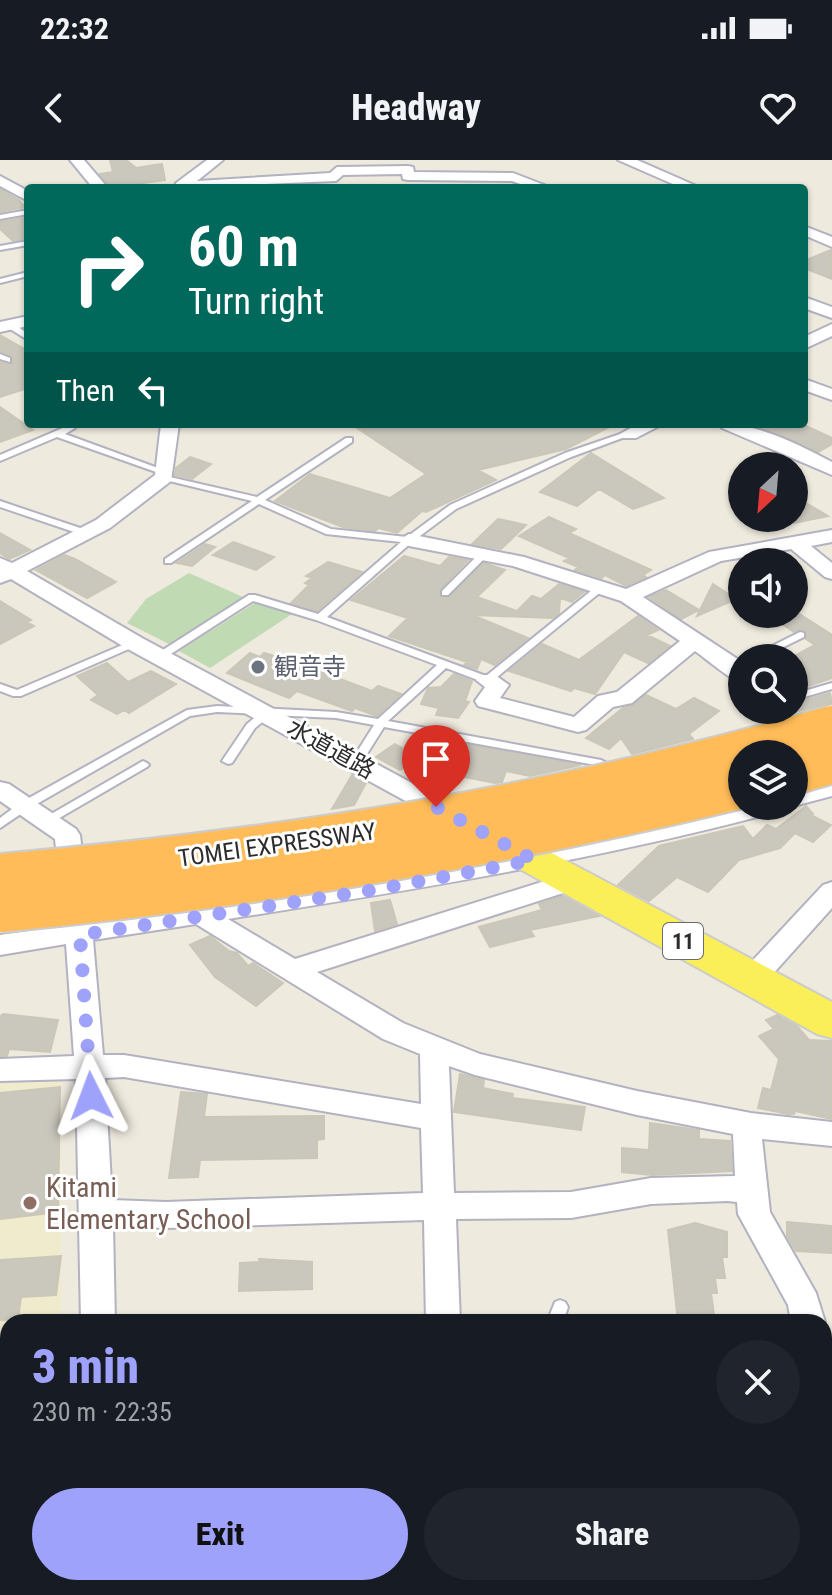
<!DOCTYPE html>
<html lang="en">
<head>
<meta charset="utf-8">
<style>
  :root { --surface:#171b24; --page:#20242c; --text:#f1f3f6; --muted:#9ea1a6; --accent:#9fa2fa }
  body { margin:0; font-family:"Roboto Condensed","Noto Sans JP",sans-serif; background:var(--page); color:var(--text); height:100vh; display:flex; flex-direction:column; font-size:30px; white-space:nowrap }
  * { box-sizing:border-box; margin:0 }
  p { font-size:26px; color:var(--muted) }
  .icon { flex:none; width:44px; height:44px; fill:none; stroke:currentColor; stroke-width:2; stroke-linecap:round; stroke-linejoin:round }
  .map { position:relative; flex:1; overflow:hidden }
  .sheet { position:absolute; left:0px; top:1154px; width:832px; height:282px; display:flex; flex-direction:column; background:var(--surface); border-radius:24px 24px 0 0; box-shadow:0 2px 6px #0004 }
  .sheet>* { flex:none }
  .top-card { position:absolute; left:24px; top:24px; width:784px; height:244px; border-radius:8px; box-shadow:0 2px 6px #0004; background:#00695c; color:#fff; overflow:hidden }
  .needle { width:52px; rotate:206deg }
  .controls { position:absolute; left:728px; top:292px; display:grid; gap:16px }
  .controls a { display:grid; place-items:center; width:80px; height:80px; border-radius:50%; background:var(--surface); box-shadow:0 2px 6px #0004; font-size:40px }
  .pin { position:absolute; display:grid; place-items:center; width:68px; height:68px; color:#fff; margin:-82px -34px; border-radius:50% 50% 50% 0; rotate:-45deg; box-shadow:0 0 8px #0007 }
  .pin .icon { rotate:45deg }
  .me { position:absolute; width:88px; margin:-44px; rotate:357deg; stroke-linejoin:round; filter:drop-shadow(0 0 6px #0008) }
  .turn { display:flex; align-items:center; gap:28px; height:168px; padding:0 32px; font-size:36px }
  .turn .icon { width:104px; height:104px; stroke-width:2.5 }
  .turn b { display:block; font-size:56px; line-height:68px }
  .then { display:flex; align-items:center; height:76px; padding:0 32px; background:#0003; gap:16px; font-size:30px }
  .round { display:grid; place-items:center; flex:none; width:84px; height:84px; border-radius:42px; background:var(--page) }
  .summary { display:flex; align-items:center; justify-content:space-between; height:136px; padding:0 32px }
  h1 { font-size:48px; font-weight:800; line-height:60px; color:var(--accent) }
  .button { display:flex; gap:16px; margin-top:auto; padding:16px 32px }
  .button a { flex:1; height:92px; border-radius:48px; background:var(--accent); color:#111; font-size:32px; font-weight:800; line-height:92px; text-align:center }
  .button a+a { background:var(--page); color:var(--text) }
  .status { display:flex; justify-content:space-between; align-items:center; height:56px; padding:0 40px; background:var(--surface); direction:ltr }
  .status svg { height:22px; fill:currentColor }
  header { display:flex; justify-content:space-between; align-items:center; height:104px; padding:0 32px; background:var(--surface); font-size:36px; font-weight:800 }
  .map>svg:first-child { display:block }
  .education { fill:#f1ebcd }
  .cemetery { fill:#c0dab4 }
  .building { fill:#cac7bd; stroke:#cbc7b7; stroke-width:2 }
  .lines { fill:none; stroke-linecap:round; stroke-linejoin:round }
  .service-casing { stroke:#b2b2c1; stroke-width:4 }
  .minor-casing { stroke:#b2b2c1; stroke-width:4 }
  .primary-casing { stroke:#ccc; stroke-width:4 }
  .service { fill:#fff; fill-rule:evenodd }
  .minor { fill:#fff; fill-rule:evenodd }
  .primary { fill:#faef58; fill-rule:evenodd }
  .motorway-bridge-casing { stroke:#ccc; stroke-width:48; stroke-linecap:butt }
  .motorway-bridge { stroke:#ffbc59; stroke-width:44 }
  .route { stroke:#9fa2fa; stroke-width:14; stroke-dasharray:0 25.2 }
  .worship-dot { fill:#6b7280; stroke:#fff; stroke-width:3 }
  .education-dot { fill:#8d6e63; stroke:#fff; stroke-width:3 }
  .labels { text-anchor:middle; stroke-width:6; stroke-linejoin:round; paint-order:stroke }
  .shield { fill:#fff; stroke:#6b6b6b; stroke-width:2 }
  .shield-label { font-size:22px; font-weight:bold; fill:#2c2c2c }
  .worship-label { font-size:24px; fill:#5b616d; stroke:#fff; text-anchor:start }
  .street-label { font-size:24px; fill:#2c2c2c; stroke:#fff }
  .near-education-label { font-size:28px; fill:#785e54; stroke:#fff; text-anchor:start }
</style>
</head>
<body>
<div class="status"><b>22:32</b><svg viewBox="0 0 49 12"><path d="M0 12V9h3v3zM5 12V6h3v6zM10 12V3h3v9zM15 12V0h3v12zM26 1h20v11H26zM47 4h2v5h-2z"/></svg></div>
<header><svg class="icon" aria-label="back" viewBox="0 0 24 24"><path d="M15 5l-7 7 7 7"/></svg>Headway<svg class="icon" aria-label="heart" viewBox="0 0 24 24"><path d="M12 20l-8-8c-3-5 5-10 8-4 3-6 11-1 8 4z"/></svg></header>
<div class="map">
<svg width="832" height="1435" viewBox="0 0 832 1435">
  <rect width="100%" height="100%" fill="#efeade"/>
  <path class="education" d="M61,922V1162H8V1242L0,1243V923Z"/>
  <path class="cemetery" d="M189,413L243,437L169,484L127,463L146,439Z
    M255,443L292,454L210,508L179,491Z"/>
  <path class="building" d="M110,0H126L136,8L162,4L165,20L111,28L100,14L113,12Z
    M0,29L19,40L25,47L0,52Z
    M23,58L28,78L13,81L0,69V62Z
    M831,90L832,119L804,108V101Z
    M0,175L28,191V228L0,237V202L9,205L13,202L12,196L0,191Z
    M0,247L33,270L0,282Z
    M351,264H615L566,289L478,310L496,320L426,352L422,351L397,373L379,368L375,371L343,367L275,341L310,314L390,338L426,314Z
    M747,264H802L832,278V284L818,292L778,273Z
    M591,293L664,338L633,349L599,329L577,346L540,332Z
    M190,297L211,304L192,319L175,315L176,308Z
    M794,336L828,356L794,363Z
    M549,357L576,369L569,373L651,410L643,415L646,417L626,426L605,415L602,418L575,410L578,407L564,401L569,398L519,376Z
    M498,359L526,365L501,389L472,384Z
    M0,373L30,390L9,399L0,393Z
    M233,382L274,397L256,410L213,395Z
    M205,384L215,387L192,406L177,403Z
    M64,395L75,399L116,422L87,438L36,410Z
    M404,396L440,406L449,397L468,400L440,429L442,438L450,437L484,403L505,410L477,437L517,451L532,436L541,439L559,424L584,432L572,442L560,438L559,453L553,458L472,455L528,478L495,505L481,499L477,509L464,505L467,502L389,476L408,458L351,440Z
    M328,402L362,412L317,451L291,443L309,425L305,423L312,418L306,416Z
    M713,424L736,439L697,456Z
    M666,430L699,450L681,459L649,437Z
    M0,441L31,460L27,462L34,466L0,484Z
    M798,453L832,475V518L794,531V496L815,485L806,479L805,470L794,472L779,462Z
    M638,456L658,470L647,475L670,486L648,503L624,492L595,534L574,528L571,531L509,511L542,484L579,500Z
    M250,493L260,497L264,493L300,504L372,531L378,526L401,534L377,556L355,548L352,551L297,531L289,538L227,513Z
    M107,503L128,522L151,511L176,524L129,553L124,550L117,554L91,540L98,535L77,516Z
    M454,514L472,521L465,541L469,542L458,558L436,555L439,548L421,544L428,528L441,527Z
    M830,533L832,544L794,552V543Z
    M646,535L676,549L694,538L719,551L689,574L693,579L632,594L621,578L609,589L586,578L623,548L634,545Z
    M453,582L581,605L530,616L506,611L502,622L495,623L439,612Z
    M395,584L418,597L400,610L376,597Z
    M352,615L366,623L354,645L332,649Z
    M806,646L813,654L809,658L813,656L831,665L813,682L795,673L780,688L739,700L708,732L677,717L649,741L618,725L659,686L743,666L753,679L767,665L776,669Z
    M563,736L599,756L530,770L534,776L490,787L479,767L542,750L539,744Z
    M390,740L397,764L375,771L371,743Z
    M210,776L229,791L237,793L248,806L253,803L283,823L256,846L215,817L190,785Z
    M3,854L58,860L50,892L9,889L7,896H0V857Z
    M777,855L797,866L809,880L832,881V959L795,951L794,954H788L758,948L763,928L771,930L779,899L759,876L774,869L766,860Z
    M460,914L484,920L483,928L513,934L512,938L585,947L581,970L454,952Z
    M60,927L58,1052L0,1059V933Z
    M181,932L207,934L204,957L324,956V979L317,980V998L200,1000L198,1017L169,1018Z
    M650,963L699,970V979L730,981L732,1011L652,1015L622,1012V988L649,990Z
    M787,1062L832,1066V1093L796,1091L787,1076Z
    M695,1063L727,1072V1097H722L725,1118H715L717,1133H711L715,1162H678L668,1070Z
    M61,1096L56,1135L21,1137L18,1159L0,1160V1100Z
    M259,1099L312,1102V1129L239,1131L240,1103L260,1102Z"/>
  <g class="lines">
    <defs>
      <path id="service" d="M28,50V54L0,59V55Z
        M28,81V85L0,90V86Z
        M28,112V116L0,123V119Z
        M7,163H13L28,174V180L7,167Z
        M0,194L10,198V202L0,199Z
        M62,264H71L75,268L65,274L166,311L159,313L57,277L0,301V295L65,267Z
        M626,272L633,274L571,297L456,349L412,382L327,457L486,516L597,426H603V430L491,522H483L446,508L388,561L601,600L607,603L605,605L601,606L384,567L360,605L356,606L350,603L374,565L336,558L271,555L255,568L232,603L228,604L222,601L247,564L259,554L217,552L190,556L28,649L0,668V658L20,643L187,550L217,546L336,552L378,559L437,505L316,460L253,441L163,499H155L154,497L155,495L249,435H255L318,454L401,382L326,374L259,344L171,403H165V399L252,341L161,319V315L257,337L346,278H352V282L265,340L331,369L407,377L450,345L565,293Z
        M0,341L89,371L91,373L89,375H83L0,347Z
        M484,391L487,392V396L448,435H442V431L481,392Z
        M800,472L804,473V477L761,498H748Z
        M134,480L138,481V485L21,536H13L0,531V524L17,530Z
        M832,523V529L794,540V534Z
        M143,601L147,603L149,605L147,607L49,664L45,665L39,661Z
        M560,1140L565,1142L568,1147L563,1162H547L555,1142Z
        M116,1428H134L132,1435H114Z"/>
      <path id="minor" d="M70,0H84L108,28H93Z
        M207,0H223L197,21L330,13L337,7L408,6L413,7L414,12L513,13L552,28H531L512,21L408,20L403,19L402,14L343,15L336,21L175,28L176,23Z
        M618,0H637L701,28H682Z
        M0,16L28,31V41L0,26Z
        M804,66L832,77V87L804,75Z
        M804,137L832,147V158L804,148Z
        M28,156V166L0,172V162Z
        M832,164V176L804,189V177Z
        M804,219L832,229V240L804,230Z
        M161,264H179L171,321L110,368L27,411L142,478L462,650L465,656L462,662H444L126,488L11,419L0,423V398L12,403L96,360L155,315Z
        M638,264H663L636,278H622L620,274Z
        M719,264C760,264 795,283 832,302V315L722,268Z
        M832,370V382L811,386L832,403V419L825,417L791,389L721,401L643,437L742,502V524C733,521 706,499 695,491L632,543L613,547L586,570L578,572L478,546L475,541L485,527L476,520L479,515H495L509,525L500,538L574,557L598,536L617,532L680,481L621,441L513,406L409,386L399,380L409,374L524,397L626,429L709,392Z
        M758,550H782L832,611V636L794,646V630L817,624Z
        M0,622L9,624L76,669L80,675L90,762L454,706L622,673L742,644L779,646L776,652C596,700 412,730 228,759L295,799L564,715L573,712L582,715L586,721L582,727L317,812L403,863L480,894L637,931L751,953L832,962V986L762,979L770,1052L816,1133L825,1162L824,1164L791,1162L788,1145L738,1054L737,1042L727,1041L651,1044L571,1058L456,1059L460,1162H426L424,1060L166,1068L113,1066L115,1162H81L76,919L0,921V899L74,896L66,784L0,795V775L64,766L55,679L0,641ZM196,764L383,879L420,894L421,944L124,895H103L93,780ZM449,906L475,915L637,955L733,974L735,1016L651,1018L571,1032L454,1033ZM124,917L421,968L423,1033L166,1042L112,1040L105,918Z
        M832,722V748L762,826L752,829L742,826L738,819L742,812L823,725Z
        M0,1242H8V1274H0Z
        M824,1255L832,1256V1290L824,1289Z
        M274,1428H312L311,1435H273Z
        M524,1428H562L561,1435H523Z
        M760,1428H799L796,1435H757Z"/>
      <path id="primary" d="M534,687L548,691L832,842V878L817,874L520,709L514,700L520,691Z"/>
    </defs>
    <use href="#service" class="service-casing"/>
    <use href="#minor" class="minor-casing"/>
    <use href="#primary" class="primary-casing"/>
    <use href="#service" class="service"/>
    <use href="#minor" class="minor"/>
    <use href="#primary" class="primary"/>
    <defs>
      <path id="motorway-bridge" d="M794,612L832,601
        M0,716C288,691 554,648 832,568
        M0,750C251,726 497,686 742,626"/>
    </defs>
    <use href="#motorway-bridge" class="motorway-bridge-casing"/>
    <use href="#motorway-bridge" class="motorway-bridge"/>
  </g>
  <g class="lines">
    <path class="route" d="M91,936L80,775L373,730L534,700L436,647"/>
  </g>
  <circle class="worship-dot" cx="258" cy="507" r="8"/>
  <circle class="education-dot" cx="30" cy="1043" r="8"/>
  <g class="labels">
    <rect class="shield" x="663" y="763" width="40" height="36" rx="6"/>
    <g class="shield-label">
      <text x="683" y="789">11</text>
    </g>
    <g class="worship-label">
      <text x="274" y="515">観音寺</text>
    </g>
    <g class="street-label">
      <text transform="translate(331 589) rotate(29)" y="8">水道道路</text>
      <text transform="translate(277 685) rotate(-8)" y="8">TOMEI EXPRESSWAY</text>
    </g>
    <g class="near-education-label">
      <text x="46" y="1037">Kitami<tspan x="46" dy="32">Elementary School</tspan></text>
    </g>
  </g>
</svg>
<div class="controls">
<a><svg class="needle" viewBox="-14 -14 28 28"><path d="M0-13l5 13h-10z" fill="#e53935"/><path d="M0 13l5-13h-10z" fill="#9ea1a6"/></svg></a>
<a><svg class="icon" aria-label="sound" viewBox="0 0 24 24"><path d="M4 9h4l5-4v14l-5-4H4zM17 9q2 3 0 6"/></svg></a>
<a><svg class="icon" aria-label="search" viewBox="0 0 24 24"><circle cx="10" cy="10" r="6"/><path d="M15 15l6 6"/></svg></a>
<a><svg class="icon" aria-label="layers" viewBox="0 0 24 24"><path d="M12 4l9 5-9 5-9-5zM3 14l9 5 9-5"/></svg></a>
</div>
<div class="pin" style="left:436px;top:647px;background:#d93025"><svg class="icon" aria-label="arrive" viewBox="0 0 24 24"><path d="M6 21V4h12l-3 4 3 4H6"/></svg></div>
<svg class="me" style="left:91px;top:936px" viewBox="-20 -20 40 40"><path d="M0-17L14 15 0 8-14 15z" fill="#9fa2fa" stroke="#fff" stroke-width="4"/></svg>
<div class="top-card">
<div class="turn"><svg class="icon" aria-label="right" viewBox="0 0 24 24"><path d="M7 20v-9h11M14 6l5 5-5 5"/></svg><div><b>60 m</b>Turn right</div></div>
<div class="then">Then<svg class="icon" aria-label="left" viewBox="0 0 24 24"><path d="M17 20v-9H6M10 6l-5 5 5 5"/></svg></div>
</div>
<section class="sheet">
<div class="summary"><div><h1>3 min</h1><p>230 m · 22:35</p></div><a class="round"><svg class="icon" aria-label="close" viewBox="0 0 24 24"><path d="M6 6l12 12M18 6L6 18"/></svg></a></div>
<div class="button"><a>Exit</a><a>Share</a></div>
</section>
</div>
</body>
</html>
